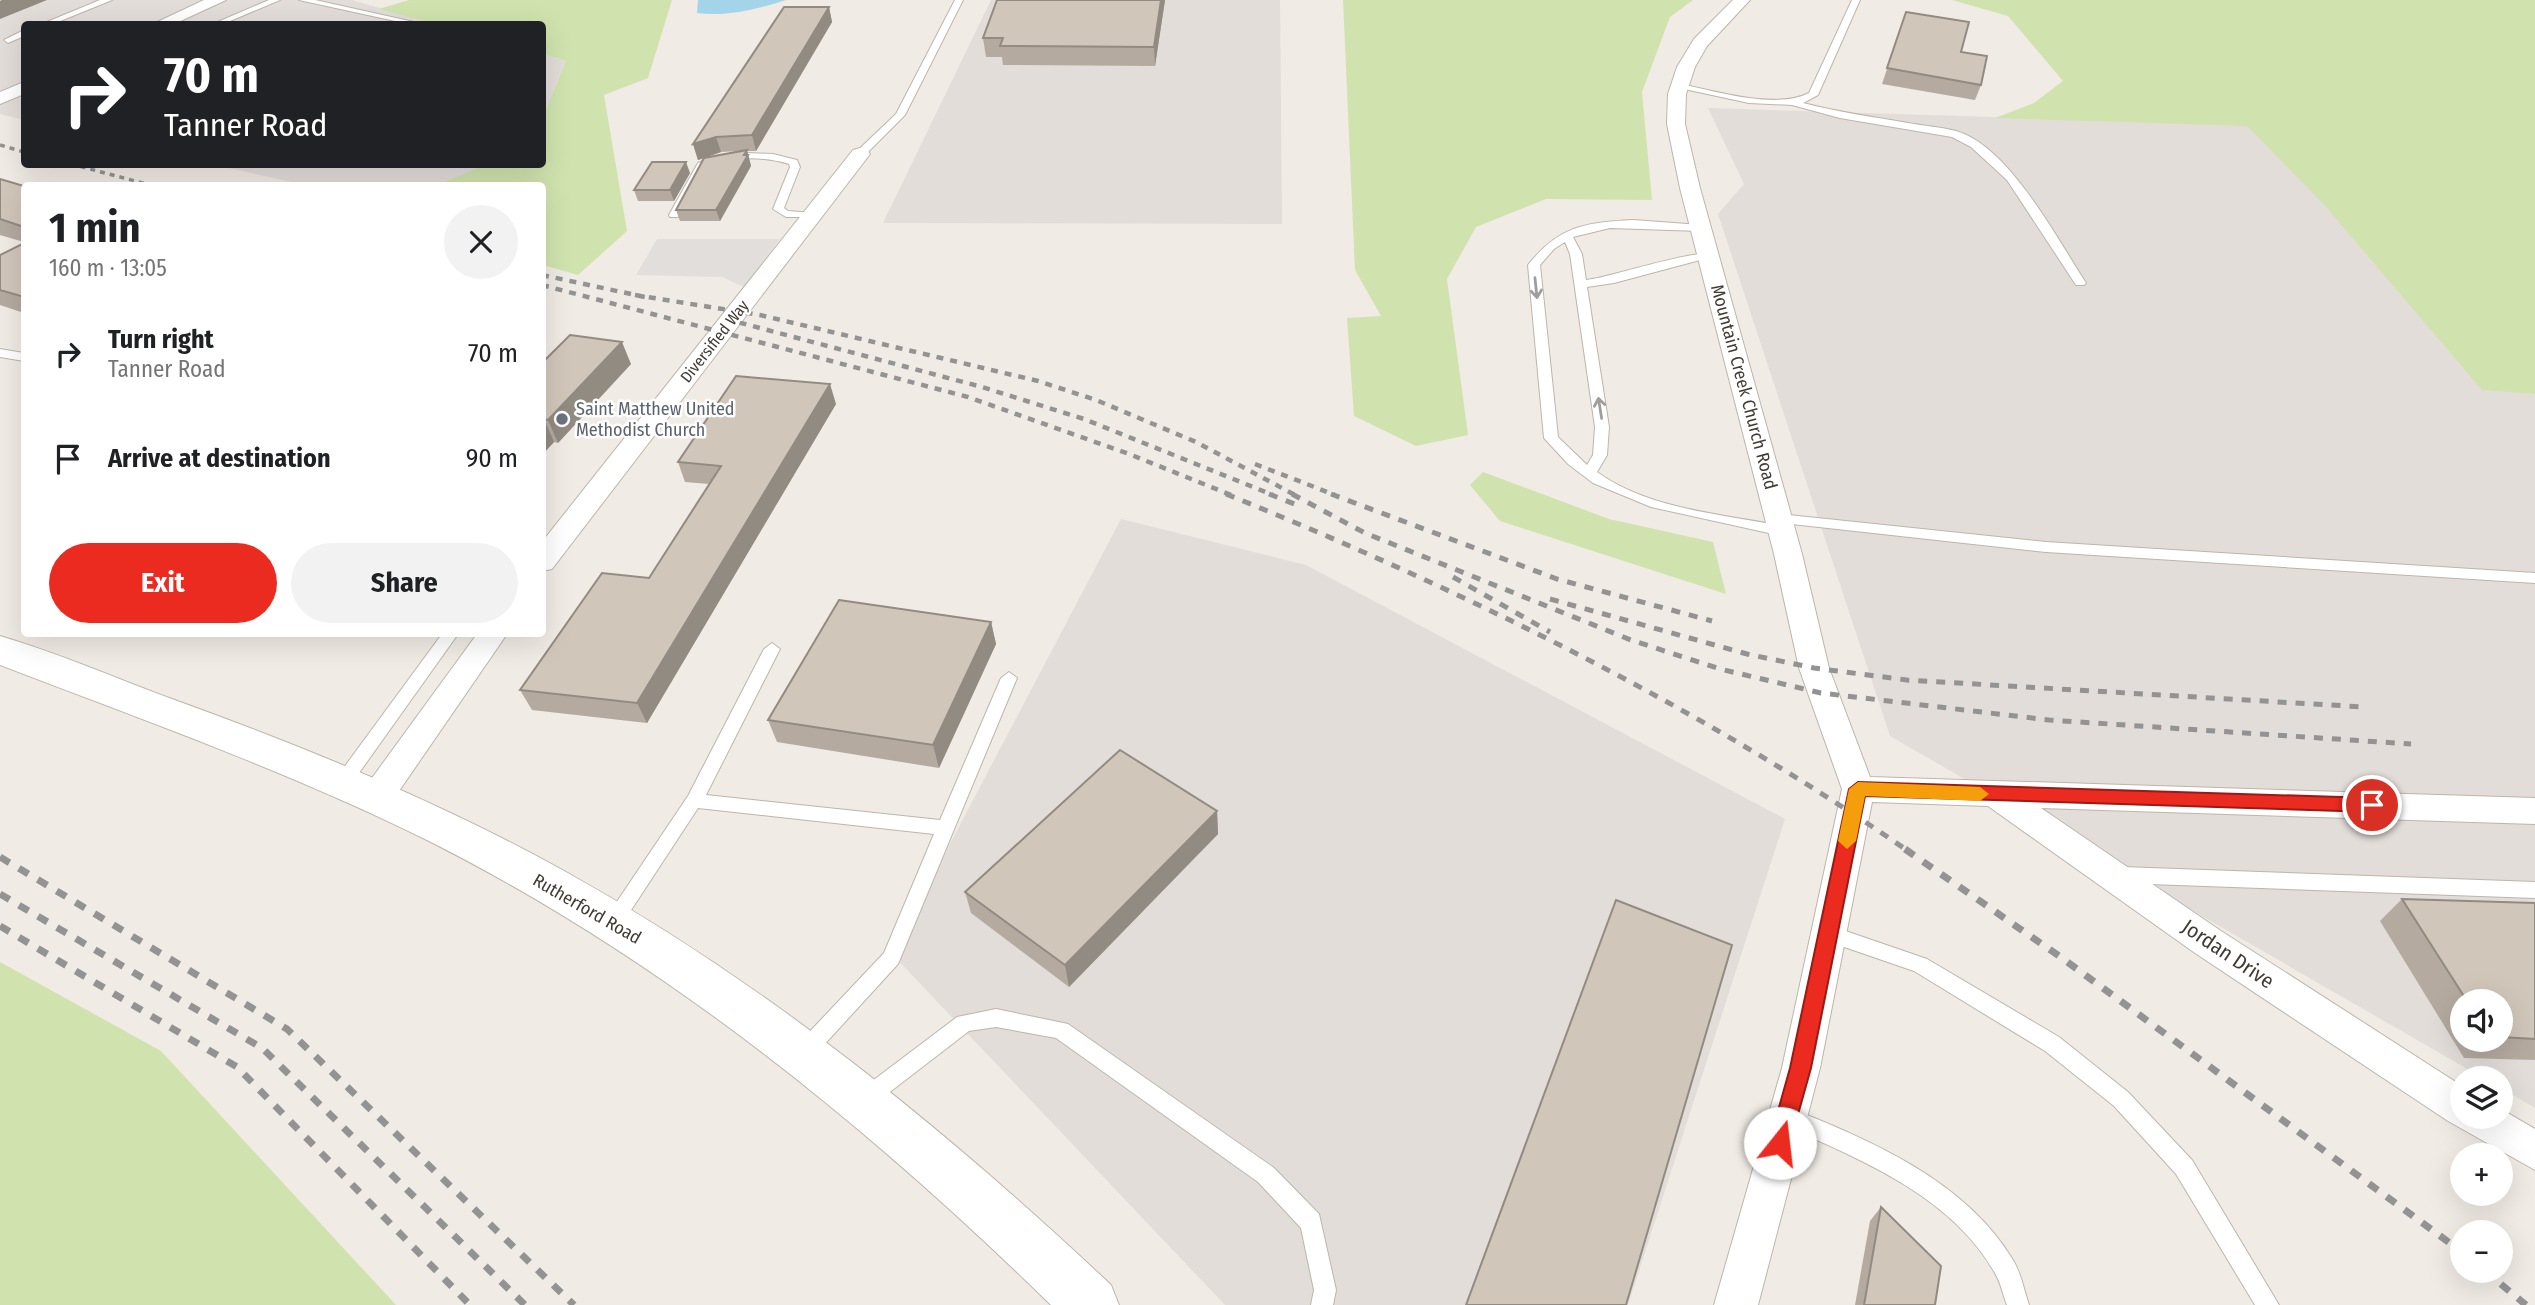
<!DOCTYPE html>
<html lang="en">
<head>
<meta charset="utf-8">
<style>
  :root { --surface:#fff; --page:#f2f2f2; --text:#202124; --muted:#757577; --accent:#eb2a20 }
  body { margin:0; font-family:"Fira Sans Condensed",sans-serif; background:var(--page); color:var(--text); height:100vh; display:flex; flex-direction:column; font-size:26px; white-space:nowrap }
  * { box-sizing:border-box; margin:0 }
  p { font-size:23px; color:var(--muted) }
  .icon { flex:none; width:38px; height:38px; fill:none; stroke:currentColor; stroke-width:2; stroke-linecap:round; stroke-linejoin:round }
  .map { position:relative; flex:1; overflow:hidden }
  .details { position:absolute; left:21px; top:182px; width:525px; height:455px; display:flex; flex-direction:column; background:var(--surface); border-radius:7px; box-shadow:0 7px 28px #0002 }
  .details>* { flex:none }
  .banner { position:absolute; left:21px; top:21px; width:525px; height:147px; border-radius:7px; box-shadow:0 7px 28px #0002; background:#202124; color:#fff; overflow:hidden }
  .tools { position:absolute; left:2450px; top:989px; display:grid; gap:14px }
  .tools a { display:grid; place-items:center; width:63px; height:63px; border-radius:50%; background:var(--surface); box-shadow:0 7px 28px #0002; font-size:35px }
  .pin { position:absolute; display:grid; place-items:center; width:60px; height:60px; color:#fff; margin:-30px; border:4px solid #fff; border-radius:50%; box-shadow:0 2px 7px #0007 }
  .me { position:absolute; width:77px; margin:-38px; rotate:16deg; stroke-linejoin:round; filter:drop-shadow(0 0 5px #0008) }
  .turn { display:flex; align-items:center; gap:24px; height:147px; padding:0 28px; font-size:32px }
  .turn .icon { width:91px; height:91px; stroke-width:2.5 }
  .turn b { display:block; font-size:49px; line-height:60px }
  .round { display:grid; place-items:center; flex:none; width:74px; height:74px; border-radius:37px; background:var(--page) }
  .overview { display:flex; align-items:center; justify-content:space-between; height:119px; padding:0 28px }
  h1 { font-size:42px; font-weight:700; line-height:52px }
  .primary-button { display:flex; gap:14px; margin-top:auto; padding:14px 28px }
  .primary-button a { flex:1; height:80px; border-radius:42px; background:var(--accent); color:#fff; font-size:28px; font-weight:700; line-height:80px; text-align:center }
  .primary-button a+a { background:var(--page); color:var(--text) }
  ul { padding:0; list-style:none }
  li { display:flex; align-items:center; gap:21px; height:105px; padding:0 28px }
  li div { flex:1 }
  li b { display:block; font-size:26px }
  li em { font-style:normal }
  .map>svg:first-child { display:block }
  .industrial { fill:#e2ddd9; fill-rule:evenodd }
  .green { fill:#d0e3ae }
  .parking { fill:#e1dedc }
  .water { fill:#a3d4ea }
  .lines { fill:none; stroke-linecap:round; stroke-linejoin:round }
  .service-casing { stroke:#beb5aa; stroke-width:2 }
  .minor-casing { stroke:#beb5aa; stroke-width:2 }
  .tertiary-casing { stroke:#beb5aa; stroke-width:2 }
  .service { fill:#fff; fill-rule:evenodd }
  .minor { fill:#fff; fill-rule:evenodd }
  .tertiary { fill:#fff; fill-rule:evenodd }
  .rail-far3 { stroke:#939393; stroke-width:3.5; stroke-dasharray:5 5; stroke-linecap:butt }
  .rail-far2 { stroke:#939393; stroke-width:4.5; stroke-dasharray:7 7; stroke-linecap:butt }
  .rail-far1 { stroke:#939393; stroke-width:5; stroke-dasharray:9 9; stroke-linecap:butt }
  .rail { stroke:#939393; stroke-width:7; stroke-dasharray:11 11; stroke-linecap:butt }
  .wall { fill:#b4aaa0; fill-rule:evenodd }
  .shaded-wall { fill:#928b82 }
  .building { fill:#d1c6ba; stroke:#928b82; stroke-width:2 }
  .oneway { stroke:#a09d9a }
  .route { fill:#eb2a20; stroke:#991b15; stroke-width:2 }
  .slow { fill:#f59e0b }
  .worship-dot { fill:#6b7280; stroke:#fff; stroke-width:2.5 }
  .labels { text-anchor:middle; stroke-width:5; stroke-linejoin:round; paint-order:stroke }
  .far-street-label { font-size:16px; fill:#423b34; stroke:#fff }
  .street-label { font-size:18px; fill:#423b34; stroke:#fff }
  .worship-label { font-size:18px; fill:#5b616d; stroke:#fff; text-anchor:start }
  .near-street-label { font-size:21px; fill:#423b34; stroke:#fff }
</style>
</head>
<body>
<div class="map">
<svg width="2535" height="1305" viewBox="0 0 2535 1305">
  <rect width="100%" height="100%" fill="#f0ebe4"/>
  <path class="industrial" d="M0,0H352L435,24H24V120L0,114Z
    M991,0H1280L1282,224L883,223Z
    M543,54L566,61L543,117Z
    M1708,108L2247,125L2325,206L2482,389L2535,394V1108L2501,1088V1078H2483L1890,736L1718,214L1744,184ZM2462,1001H2501V1040H2462Z
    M215,165H484L438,186L305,185Z
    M1121,519L1306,565L1785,819L1628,1305H1225L892,954Z"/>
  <path class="green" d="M409,0H672L648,78L604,95L627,231L578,275L543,265L542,186L438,185L484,165L542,164L543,117L566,61L543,54L542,24H435L379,9Z
    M1343,0H1693L1670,17L1642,92L1652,200L1546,199L1476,227L1447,279L1468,435L1416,446L1354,416L1347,318L1381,316L1355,270Z
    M1952,0H2535V394L2482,390L2325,206L2247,126L1995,118L2034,103L2063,81L2008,16Z
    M1483,472L1609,519L1713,542L1726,594L1500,521L1470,485Z
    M0,962L161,1051L396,1305H0Z"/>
  <path class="parking" d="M657,239H780L744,287L722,277L636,275Z"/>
  <path class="water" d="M698,0H786C758,9 727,17 697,13Z"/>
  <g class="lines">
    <defs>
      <path id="service" d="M100,0H112L53,24H42Z
        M269,0H280L223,24H213Z
        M299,0H315L423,24H409Z
        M955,0H963L905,115L864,156H856V152L896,114Z
        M1852,0H1860L1818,95L1803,103C1838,112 1873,117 1908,123C1924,126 1941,127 1956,131C2009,146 2057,239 2086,283L2084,285H2076L2007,180L1971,147L1952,137L1840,118L1792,105L1749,103L1675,87L1680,84C1716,91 1775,110 1809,93Z
        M24,30V36L8,43L4,40Z
        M747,153L773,154L797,160L800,167L784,208L788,211L814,213V217H786L773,209L790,167L789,164C763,156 730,156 706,167L678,217H670L669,215L698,163L721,155Z
        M1633,220L1701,225L1707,228L1701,231L1610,228L1573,237L1582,254L1586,280C1610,278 1701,246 1715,256L1614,283L1587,287L1609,427L1607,455L1597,472C1648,509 1721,514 1782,526L1787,528L1789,531L1787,534L1782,536L1651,507L1593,483L1568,464L1544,438L1528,265C1558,227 1585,222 1633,220ZM1565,242L1570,254L1595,427L1593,455L1587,465L1558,437L1540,265L1554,249Z
        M0,349L24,353V361L0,357Z
        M1779,514L2046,542L2535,573V583L2046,552L1774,522L1772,519Z
        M442,634H458L349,787L343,789L337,787L334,782L337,777Z
        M772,643L780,649L706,795L940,820L1001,678L1009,672L1017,678L898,964L812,1058L805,1060L798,1058L795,1051L798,1044L884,953L934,834L698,808L620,927L613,929L606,927L604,921L688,796L764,649Z
        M2122,867L2535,882V898L2122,883L2116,880L2113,875L2116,870Z
        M1828,925L1927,959L2059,1037L2128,1092L2192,1160L2279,1305H2255L2176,1174L2114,1106L2045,1051L1914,971L1821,939L1819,933L1821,927Z
        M996,1009L1068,1024L1274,1168L1319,1214L1336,1290L1333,1305H1311L1314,1290L1301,1228L1258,1182L1056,1038L996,1027L969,1031L873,1105L866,1108L859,1105L856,1098L859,1091L957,1017Z
        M1787,1107C1870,1140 1965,1180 2013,1260C2021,1273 2024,1290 2029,1305H2007C2003,1295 2001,1284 1996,1275C1953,1196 1858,1158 1780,1124L1777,1117L1780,1110Z"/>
      <path id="minor" d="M204,0H226L174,24H153Z
        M1733,0H1750L1707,46L1695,67L1686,94L1685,124L1700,188L1802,554L1829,668L1870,777L2535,798V824L2041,808L2221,931L2462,1086V1116H2501V1109L2535,1129V1170L2448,1121L2195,953L1988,806L1872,802L1820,1068L1758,1305H1714L1782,1068L1842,789L1799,668L1774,554L1680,188L1667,124L1668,94L1677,67L1694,39Z
        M24,82V94L0,104V92Z
        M860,148L867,150L870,154L867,158L552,569L542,571V542L853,150Z
        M477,634H507L388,807L376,811L364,807L360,798L364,789Z"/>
      <path id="tertiary" d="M0,636C58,653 115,678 172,699C307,748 440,802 566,872C767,984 944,1128 1111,1285L1119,1305H1051C866,1124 665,961 433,843C293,773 146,721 0,665Z"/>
    </defs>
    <use href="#service" class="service-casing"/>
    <use href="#minor" class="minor-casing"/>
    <use href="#tertiary" class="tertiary-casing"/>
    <use href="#service" class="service"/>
    <use href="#minor" class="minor"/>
    <use href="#tertiary" class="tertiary"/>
    <path class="rail-far3" d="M0,145L24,152
      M71,164L154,186"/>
    <path class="rail-far2" d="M542,275L645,297
      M542,285L968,397L1129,454L1231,495
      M635,295L760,315L1038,381L1096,400L1196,442L1295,495
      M726,319L982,387L1084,419L1273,495
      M1255,464L1335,495"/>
    <path class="rail-far1" d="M1226,494C1461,589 1699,706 1908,851
      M1269,494L1297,505
      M1292,494L1365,533L1631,640L1720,669L1821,693L2049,720L2411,744
      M1331,494L1557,579L1712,621
      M1453,577L1550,632
      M1550,599L1747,654L1814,668L1907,680L2364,707"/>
    <path class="rail" d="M1905,849L2062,958L2462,1252
      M0,857L287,1029L574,1305
      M0,894L262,1048L525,1305
      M0,926L237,1067L470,1305
      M2484,1270L2526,1305"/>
  </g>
  <path class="wall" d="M1165,0L1155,66L1003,65L1002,57H986L983,38Z
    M829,7L832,22L756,151H747L751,166L720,221H680L676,210L741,151L721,152L698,160L693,144Z
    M1906,12L1961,52L1981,85L1975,100L1882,84Z
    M690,173L674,201H638L634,190Z
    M0,179L24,186V242L0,235Z
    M24,243V313L0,305V255Z
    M542,363L631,364L558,443L554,442L542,455Z
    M836,404L647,723L532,710L520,690L649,578L709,484L685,482L678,462Z
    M991,622L996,644L939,768L777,742L768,720Z
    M1217,811L1218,834L1069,987L971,913L965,892Z
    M2402,899L2535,903V1060L2464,1058L2380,921ZM2462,1001H2501V1040H2462Z
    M1881,1207L1935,1305H1855L1870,1221Z"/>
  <path class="shaded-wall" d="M2,0H47L0,19V1Z
    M1161,0H1165L1155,66L1154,47Z
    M829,7L832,22L756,151L752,135Z
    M716,137L721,152L698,160L693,144Z
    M747,150L751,166L720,221L716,210Z
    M686,162L690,173L674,201L670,190Z
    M622,342L631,364L558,443L548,420Z
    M830,384L836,404L647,723L637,703Z
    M544,419L554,442L542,455V421Z
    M991,622L996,644L939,768L933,745Z
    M1217,811L1218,834L1069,987L1065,965Z"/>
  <path class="building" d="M997,0H1161L1154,47L1000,46L1003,38H983Z
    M784,7H829L752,135L716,137L693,144Z
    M1906,12L1969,22L1961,52L1987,56L1981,85L1887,68Z
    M747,150L744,155H748L716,210H676L704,158Z
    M652,162H686L670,190H634Z
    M0,179L24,186L23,188H24V227L0,219Z
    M24,243V297L0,290V255Z
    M570,335L622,342L548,420L544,419L542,421V363Z
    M736,376L830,384L637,703L520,690L602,573L649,578L721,466L678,462Z
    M839,600L991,622L933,745L768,720Z
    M1120,750L1217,811L1065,965L965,892Z
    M2402,899L2535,903V1039L2501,1037V1001H2467Z
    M1616,900L1732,945L1626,1305H1466Z
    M1881,1207L1941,1266L1935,1305H1864Z"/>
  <defs><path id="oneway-shaft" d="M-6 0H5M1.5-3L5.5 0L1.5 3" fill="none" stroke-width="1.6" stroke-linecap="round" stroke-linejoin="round" transform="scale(1.75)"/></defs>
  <g class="oneway">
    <use href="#oneway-shaft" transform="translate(1536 288) rotate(84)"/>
    <use href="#oneway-shaft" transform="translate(1600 408) rotate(-99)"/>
  </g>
  <path class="route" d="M1858,782L2372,798L2381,805L2372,812L1865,796L1811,1068L1790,1143L1787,1150L1780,1153L1772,1150L1769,1143L1790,1068L1849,789Z"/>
  <path class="slow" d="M1858,782L1980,787L1989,794L1980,801L1865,796L1856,841L1847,849L1838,841L1849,789Z"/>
  <circle class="worship-dot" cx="562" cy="419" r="7"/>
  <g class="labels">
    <g class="far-street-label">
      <text transform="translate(714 341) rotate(-52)" y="6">Diversified Way</text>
    </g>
    <g class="street-label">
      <text transform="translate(1744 387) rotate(75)" y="6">Mountain Creek Church Road</text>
      <text transform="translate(587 909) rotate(30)" y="6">Rutherford Road</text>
    </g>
    <g class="worship-label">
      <text x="576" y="415">Saint Matthew United<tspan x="576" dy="21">Methodist Church</tspan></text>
    </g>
    <g class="near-street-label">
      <text transform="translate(2228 954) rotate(34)" y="7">Jordan Drive</text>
    </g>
  </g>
</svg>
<div class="tools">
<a><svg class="icon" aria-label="sound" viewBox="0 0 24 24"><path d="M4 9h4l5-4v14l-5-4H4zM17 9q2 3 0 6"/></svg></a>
<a><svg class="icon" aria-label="layers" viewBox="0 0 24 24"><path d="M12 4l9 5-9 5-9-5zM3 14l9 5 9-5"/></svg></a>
<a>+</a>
<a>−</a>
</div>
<div class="pin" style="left:2372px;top:805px;background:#d93025"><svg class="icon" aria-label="arrive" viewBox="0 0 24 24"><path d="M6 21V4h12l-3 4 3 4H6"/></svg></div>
<svg class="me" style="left:1780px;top:1143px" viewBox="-20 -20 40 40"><circle r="19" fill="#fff"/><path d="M0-13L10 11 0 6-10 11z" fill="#eb2a20"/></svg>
<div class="banner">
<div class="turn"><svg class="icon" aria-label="right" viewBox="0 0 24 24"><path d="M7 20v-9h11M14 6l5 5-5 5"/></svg><div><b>70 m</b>Tanner Road</div></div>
</div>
<section class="details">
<div class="overview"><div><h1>1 min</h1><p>160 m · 13:05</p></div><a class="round"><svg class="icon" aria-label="close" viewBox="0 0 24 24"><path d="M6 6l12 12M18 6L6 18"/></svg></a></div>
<ul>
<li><svg class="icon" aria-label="right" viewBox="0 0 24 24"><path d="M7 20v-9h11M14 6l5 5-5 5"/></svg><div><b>Turn right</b><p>Tanner Road</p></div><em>70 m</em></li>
<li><svg class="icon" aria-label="arrive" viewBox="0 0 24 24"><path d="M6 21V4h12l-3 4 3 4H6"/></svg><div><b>Arrive at destination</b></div><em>90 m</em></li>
</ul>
<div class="primary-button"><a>Exit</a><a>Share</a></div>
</section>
</div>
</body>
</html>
